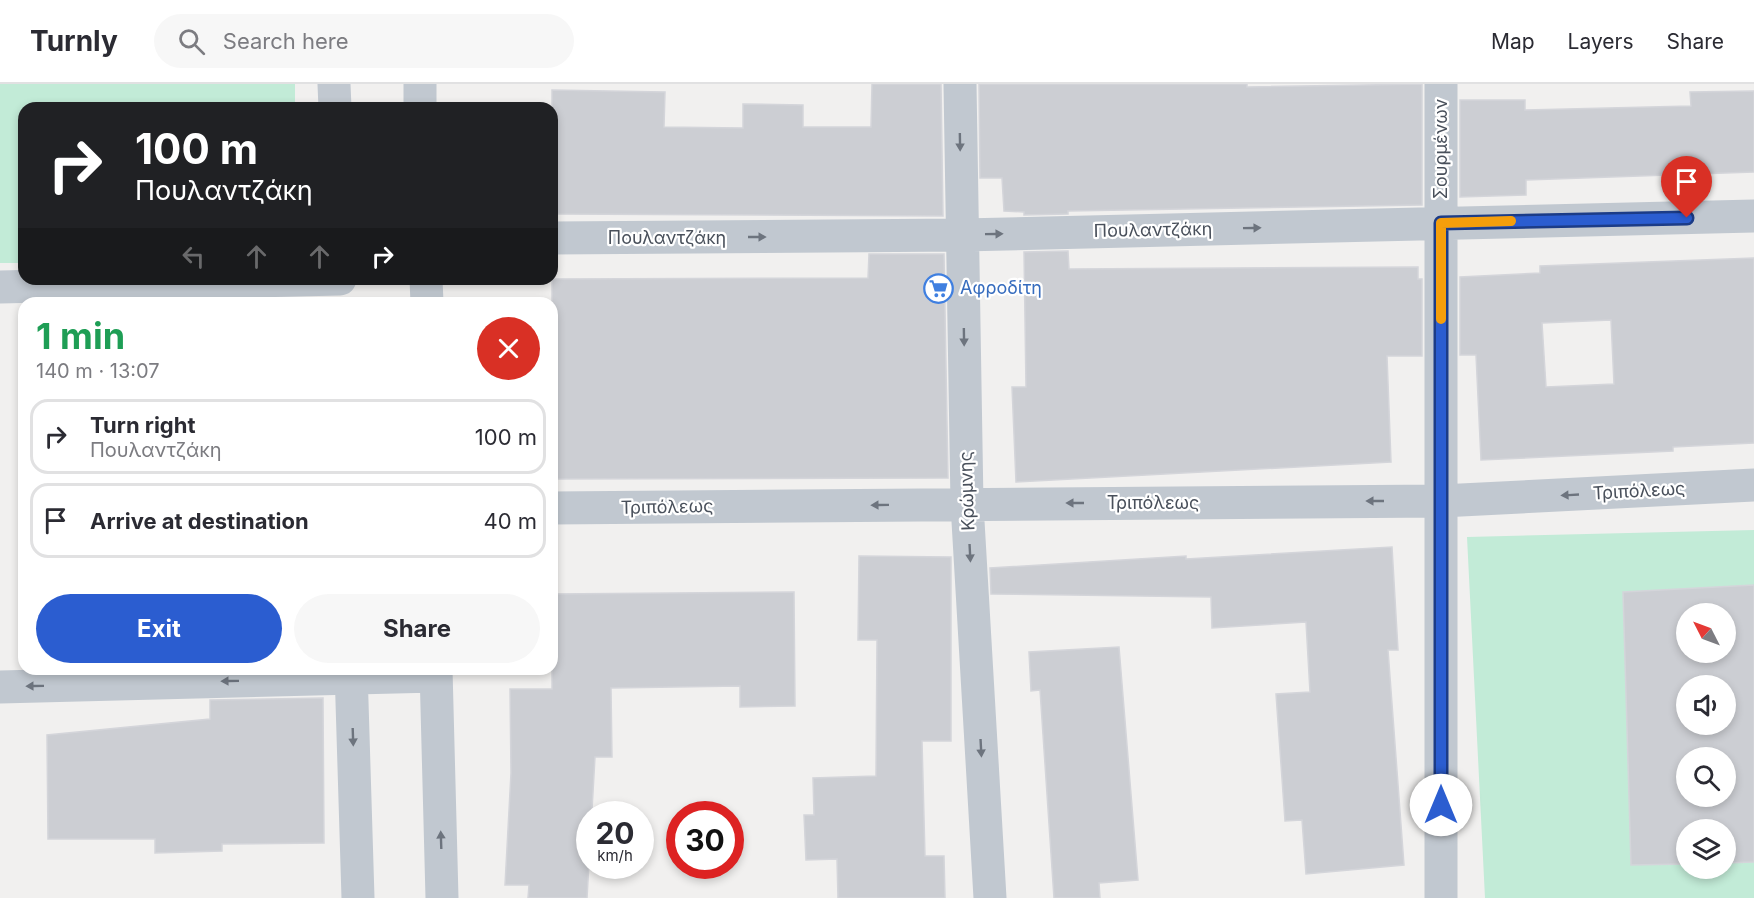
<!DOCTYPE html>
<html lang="en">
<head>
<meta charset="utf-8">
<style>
  :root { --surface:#fff; --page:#f7f7f7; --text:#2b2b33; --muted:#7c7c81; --line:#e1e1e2; --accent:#2b5dd0 }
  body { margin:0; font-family:Inter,sans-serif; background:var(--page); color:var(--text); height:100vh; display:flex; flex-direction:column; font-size:22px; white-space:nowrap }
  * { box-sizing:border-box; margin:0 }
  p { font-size:20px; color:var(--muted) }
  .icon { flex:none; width:33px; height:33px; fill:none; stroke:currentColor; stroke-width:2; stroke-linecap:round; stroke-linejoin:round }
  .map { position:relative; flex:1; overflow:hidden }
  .drawer { position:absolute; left:18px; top:213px; width:540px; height:378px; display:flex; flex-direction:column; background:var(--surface); border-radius:18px; box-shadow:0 3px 9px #0003 }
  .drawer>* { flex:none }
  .banner { position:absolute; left:18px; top:18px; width:540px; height:183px; border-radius:18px; box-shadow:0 3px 9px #0003; background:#202124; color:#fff; overflow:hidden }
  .needle { width:39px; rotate:312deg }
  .tools { position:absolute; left:1676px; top:519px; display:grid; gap:12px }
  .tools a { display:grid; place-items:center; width:60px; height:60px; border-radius:50%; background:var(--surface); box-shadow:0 3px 9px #0003; font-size:30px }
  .speed { position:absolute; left:576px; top:717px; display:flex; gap:12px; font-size:30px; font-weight:700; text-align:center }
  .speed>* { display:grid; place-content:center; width:78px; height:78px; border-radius:50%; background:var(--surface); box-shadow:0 3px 9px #0003; line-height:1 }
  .speed small { font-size:15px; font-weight:400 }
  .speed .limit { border:9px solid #d22; background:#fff; color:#111 }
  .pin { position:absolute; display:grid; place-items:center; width:51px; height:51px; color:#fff; margin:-62px -26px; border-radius:50% 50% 50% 0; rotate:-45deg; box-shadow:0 0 6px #0007 }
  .pin .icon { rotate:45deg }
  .me { position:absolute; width:66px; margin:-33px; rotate:0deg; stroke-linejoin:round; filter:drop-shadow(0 0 4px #0008) }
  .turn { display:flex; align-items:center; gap:21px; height:126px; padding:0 18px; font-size:27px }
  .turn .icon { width:78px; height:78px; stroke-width:2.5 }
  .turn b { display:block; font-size:42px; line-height:51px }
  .lanes { display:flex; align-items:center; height:57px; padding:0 18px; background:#0003; justify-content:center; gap:30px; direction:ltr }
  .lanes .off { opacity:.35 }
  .round { display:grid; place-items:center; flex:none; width:63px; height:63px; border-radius:32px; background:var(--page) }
  .head { display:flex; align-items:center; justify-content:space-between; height:102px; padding:0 18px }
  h1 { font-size:36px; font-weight:700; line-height:45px; color:#1e9e55 }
  .action { display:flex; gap:12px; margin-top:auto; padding:12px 18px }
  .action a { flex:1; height:69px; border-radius:36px; background:var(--accent); color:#fff; font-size:24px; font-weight:700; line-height:69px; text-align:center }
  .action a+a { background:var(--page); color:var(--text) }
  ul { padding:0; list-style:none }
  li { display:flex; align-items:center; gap:18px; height:75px; margin:0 12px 9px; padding:0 6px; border:3px solid var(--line); border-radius:18px }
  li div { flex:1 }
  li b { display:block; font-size:22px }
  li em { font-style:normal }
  header { display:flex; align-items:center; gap:36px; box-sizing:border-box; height:84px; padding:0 30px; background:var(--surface); border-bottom:2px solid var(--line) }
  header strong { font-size:28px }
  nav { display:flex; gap:33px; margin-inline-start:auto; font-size:21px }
  .search { width:420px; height:54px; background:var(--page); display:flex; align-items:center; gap:15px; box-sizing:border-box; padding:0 21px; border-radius:33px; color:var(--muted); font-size:22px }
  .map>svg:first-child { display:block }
  .green { fill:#c2ebd7; fill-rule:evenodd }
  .building { fill:#ccced3; stroke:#d4d5da; stroke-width:1.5; fill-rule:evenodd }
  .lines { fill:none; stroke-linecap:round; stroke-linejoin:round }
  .minor { stroke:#c1c8d0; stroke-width:33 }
  .oneway { fill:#6d747e }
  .route-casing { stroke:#1c3c87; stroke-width:15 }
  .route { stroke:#2b5dd0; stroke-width:10 }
  .slow { stroke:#f59e0b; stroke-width:10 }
  .labels { text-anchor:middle; stroke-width:4.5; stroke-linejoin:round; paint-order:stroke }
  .street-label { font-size:18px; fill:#49505b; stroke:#fff }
  .shop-label { font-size:18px; fill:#366cbe; stroke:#fff; text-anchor:start }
</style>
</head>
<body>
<header>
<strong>Turnly</strong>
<div class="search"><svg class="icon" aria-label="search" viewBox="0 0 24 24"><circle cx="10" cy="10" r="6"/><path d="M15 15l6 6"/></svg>Search here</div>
<nav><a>Map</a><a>Layers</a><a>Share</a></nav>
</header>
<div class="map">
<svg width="1754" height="814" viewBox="0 0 1754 814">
  <rect width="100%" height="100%" fill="#f1f0ef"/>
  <path class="green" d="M0,0H295V24H24V179H0Z
    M1754,446V814H1485L1467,453ZM1686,530H1725V568H1686ZM1686,602H1725V640H1686ZM1686,674H1725V712H1686ZM1686,746H1725V784H1686Z"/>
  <path class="building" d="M872,0H941L943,132L552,130V6L665,8L664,43L743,44V20L803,21V43H871Z
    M979,0H1247V3L1422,0V121L1068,127V130L1024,131V128L1004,127L1002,94H980Z
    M1754,7V88L1526,96V111L1460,113V16H1525V26L1691,22L1690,8Z
    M1068,167L1069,185L1418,183V195H1422V272H1387L1391,378L1016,398L1012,303H1026L1024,168Z
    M869,170H944L948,394L552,395V195L868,194Z
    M1754,174V359L1673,363V367L1481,376L1476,271H1460V193L1540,189V182ZM1611,236L1614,300L1546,303L1542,239Z
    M1392,463L1398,566H1388L1404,781L1306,790L1302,736L1285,737L1276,610L1310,608L1306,538L1212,544L1211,513L991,510L990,484L1186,472V475Z
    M859,472L951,473V657H922L925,772H944L945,814H838L837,775L806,776L804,731H814L813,694L876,692L877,556H858Z
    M1754,501V778L1725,779V746H1686V780L1631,781L1623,508ZM1686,530H1725V568H1686ZM1686,602H1725V640H1686ZM1686,674H1725V712H1686Z
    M794,508L795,622L740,623V602L611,604L612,673H595L587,814H528L529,801H505L511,689L510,605H552V510Z
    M1119,563L1138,796L1099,799L1100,814H1054L1040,606L1031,607L1029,568Z
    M323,614L324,759L222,760V767L155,769V755H48L47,651L210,635V616Z"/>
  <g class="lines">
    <path class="minor" d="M334,0L335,24
      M420,0V24
      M960,0L967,420L990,814
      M552,154L962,151L1754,132
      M426,195L427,219
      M0,203L340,195
      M552,424L1441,417L1754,401
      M351,585L358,814
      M436,585L442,814
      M0,603L436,592
      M1441,814V0"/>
  </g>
  <defs><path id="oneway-solid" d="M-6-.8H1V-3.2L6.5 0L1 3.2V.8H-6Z" transform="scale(1.5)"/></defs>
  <g class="oneway">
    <use href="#oneway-solid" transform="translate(960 58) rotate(89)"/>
    <use href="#oneway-solid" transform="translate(1252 144) rotate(-1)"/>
    <use href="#oneway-solid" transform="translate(994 150) rotate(-1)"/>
    <use href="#oneway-solid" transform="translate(757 153)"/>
    <use href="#oneway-solid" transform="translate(964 253) rotate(89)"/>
    <use href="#oneway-solid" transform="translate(1570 411) rotate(177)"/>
    <use href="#oneway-solid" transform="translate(1375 417) rotate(180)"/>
    <use href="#oneway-solid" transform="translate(1075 419) rotate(180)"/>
    <use href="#oneway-solid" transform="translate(880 421) rotate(179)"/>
    <use href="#oneway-solid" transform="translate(970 469) rotate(87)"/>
    <use href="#oneway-solid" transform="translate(230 597) rotate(179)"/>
    <use href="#oneway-solid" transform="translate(35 602) rotate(179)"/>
    <use href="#oneway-solid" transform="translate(353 653) rotate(88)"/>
    <use href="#oneway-solid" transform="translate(981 664) rotate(87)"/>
    <use href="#oneway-solid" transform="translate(441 756) rotate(-92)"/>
  </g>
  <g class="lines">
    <defs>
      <path id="route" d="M1441,721V139L1687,134"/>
    </defs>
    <use href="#route" class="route-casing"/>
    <use href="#route" class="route"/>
    <path class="slow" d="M1441,235V139L1511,137"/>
  </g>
  <defs>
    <symbol id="supermarket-ring" viewBox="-11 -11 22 22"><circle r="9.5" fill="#fff" stroke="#3f7fe0" stroke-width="1.5"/><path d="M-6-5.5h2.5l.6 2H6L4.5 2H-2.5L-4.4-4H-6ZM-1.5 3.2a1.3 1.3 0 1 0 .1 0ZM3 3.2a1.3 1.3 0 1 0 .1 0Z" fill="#3f7fe0"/></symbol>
  </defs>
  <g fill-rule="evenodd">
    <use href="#supermarket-ring" x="922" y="188" width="33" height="33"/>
  </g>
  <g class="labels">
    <g class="street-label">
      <text transform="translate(1441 65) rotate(-90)" y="6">Σουρμένων</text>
      <text transform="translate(1153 146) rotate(-1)" y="6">Πουλαντζάκη</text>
      <text x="667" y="160">Πουλαντζάκη</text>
      <text transform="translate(967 407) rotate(-92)" y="6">Κρώμνης</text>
      <text transform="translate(1639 407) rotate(-3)" y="6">Τριπόλεως</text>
      <text x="1153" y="425">Τριπόλεως</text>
      <text transform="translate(667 423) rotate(-1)" y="6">Τριπόλεως</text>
    </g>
    <g class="shop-label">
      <text x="960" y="210">Αφροδίτη</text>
    </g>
  </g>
</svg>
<div class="tools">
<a><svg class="needle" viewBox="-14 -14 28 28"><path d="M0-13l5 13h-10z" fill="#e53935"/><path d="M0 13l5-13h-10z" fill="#7c7c81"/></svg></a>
<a><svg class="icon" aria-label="sound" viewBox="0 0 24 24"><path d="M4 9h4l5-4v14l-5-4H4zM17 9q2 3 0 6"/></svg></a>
<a><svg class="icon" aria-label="search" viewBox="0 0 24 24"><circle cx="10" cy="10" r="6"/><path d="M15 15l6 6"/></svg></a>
<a><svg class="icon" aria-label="layers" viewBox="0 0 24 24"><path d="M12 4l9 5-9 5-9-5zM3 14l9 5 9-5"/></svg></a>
</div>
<div class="speed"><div>20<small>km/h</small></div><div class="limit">30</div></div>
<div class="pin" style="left:1687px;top:134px;background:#d93025"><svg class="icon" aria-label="arrive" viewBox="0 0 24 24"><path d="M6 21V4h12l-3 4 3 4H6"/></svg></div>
<svg class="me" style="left:1441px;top:721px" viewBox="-20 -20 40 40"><circle r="19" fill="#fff"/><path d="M0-13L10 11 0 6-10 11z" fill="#2b5dd0"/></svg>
<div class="banner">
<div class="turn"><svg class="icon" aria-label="right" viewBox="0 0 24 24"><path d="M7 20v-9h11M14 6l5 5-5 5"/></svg><div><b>100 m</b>Πουλαντζάκη</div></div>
<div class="lanes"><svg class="icon off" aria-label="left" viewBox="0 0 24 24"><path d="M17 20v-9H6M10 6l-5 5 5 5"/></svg><svg class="icon off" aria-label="ahead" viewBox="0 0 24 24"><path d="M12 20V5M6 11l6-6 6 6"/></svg><svg class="icon off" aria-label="ahead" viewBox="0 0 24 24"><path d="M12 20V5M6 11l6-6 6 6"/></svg><svg class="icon" aria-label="right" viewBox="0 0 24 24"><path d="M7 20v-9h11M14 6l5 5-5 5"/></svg></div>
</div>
<section class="drawer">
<div class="head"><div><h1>1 min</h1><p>140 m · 13:07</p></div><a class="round" style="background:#d93025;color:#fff"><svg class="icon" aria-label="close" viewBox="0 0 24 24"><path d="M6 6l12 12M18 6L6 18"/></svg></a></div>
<ul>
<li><svg class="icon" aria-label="right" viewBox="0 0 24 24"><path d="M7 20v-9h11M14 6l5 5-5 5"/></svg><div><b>Turn right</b><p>Πουλαντζάκη</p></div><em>100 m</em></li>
<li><svg class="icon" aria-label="arrive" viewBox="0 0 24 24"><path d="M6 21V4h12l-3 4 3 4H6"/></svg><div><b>Arrive at destination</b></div><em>40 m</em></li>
</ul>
<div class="action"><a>Exit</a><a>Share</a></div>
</section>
</div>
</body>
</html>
